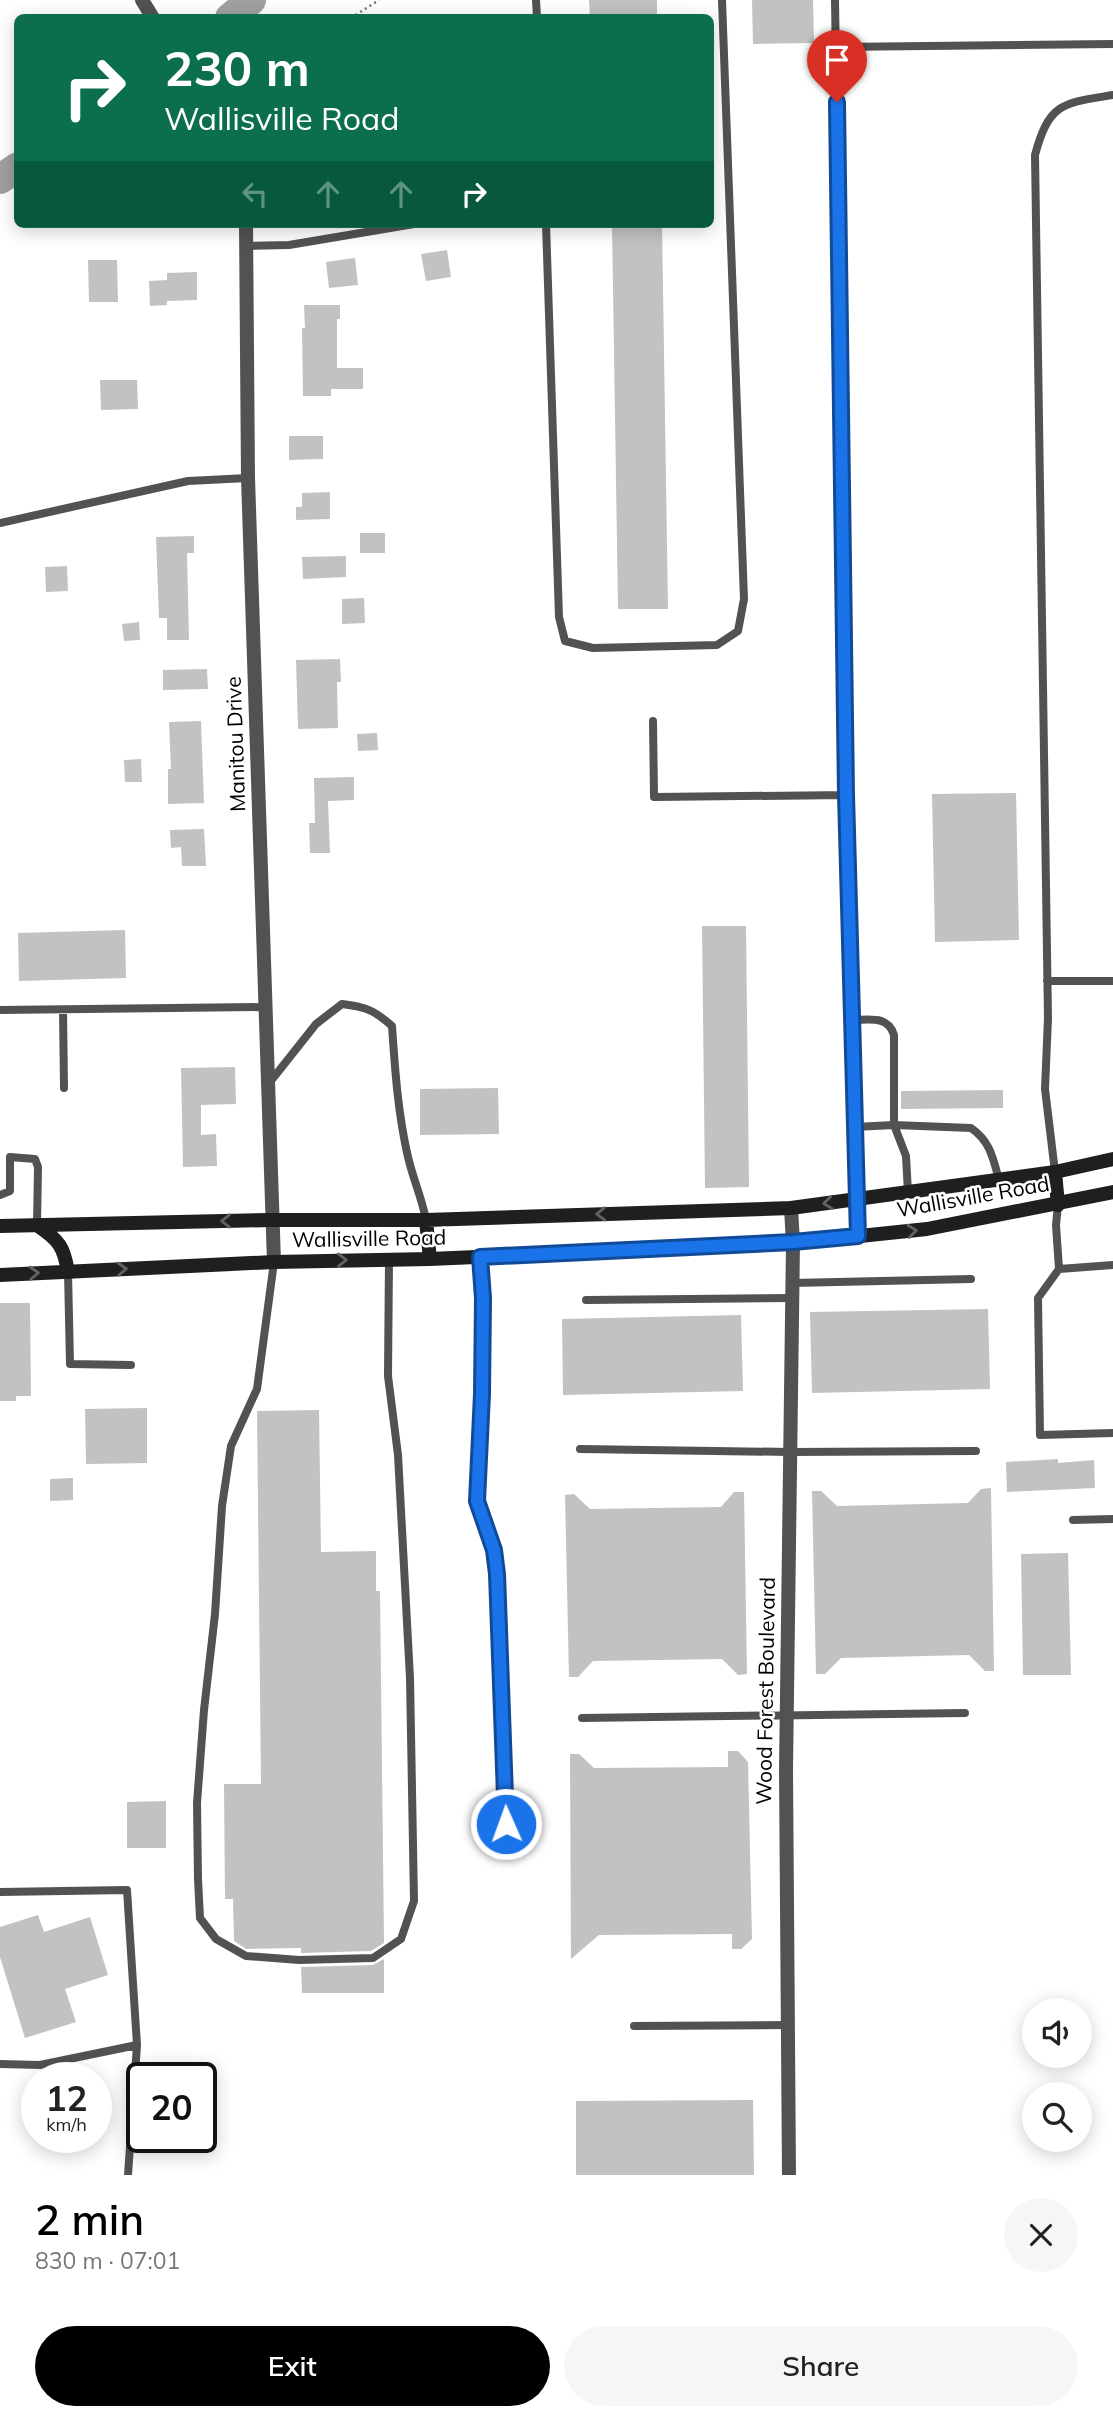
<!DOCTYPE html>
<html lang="en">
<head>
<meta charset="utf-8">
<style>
  :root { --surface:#fff; --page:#f6f6f6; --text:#222; --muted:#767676; --accent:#000 }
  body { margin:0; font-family:Mulish,sans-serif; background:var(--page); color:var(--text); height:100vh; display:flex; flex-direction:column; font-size:26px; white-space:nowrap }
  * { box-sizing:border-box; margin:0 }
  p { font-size:23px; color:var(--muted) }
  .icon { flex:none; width:38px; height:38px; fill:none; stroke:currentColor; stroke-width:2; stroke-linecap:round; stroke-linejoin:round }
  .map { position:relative; height:2175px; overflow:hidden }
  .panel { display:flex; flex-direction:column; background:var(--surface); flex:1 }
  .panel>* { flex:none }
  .hud { position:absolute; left:14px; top:14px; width:700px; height:214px; border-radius:10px; box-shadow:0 4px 18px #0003; background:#0b6e4f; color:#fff; overflow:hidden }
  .buttons { position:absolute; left:1022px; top:1998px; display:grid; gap:14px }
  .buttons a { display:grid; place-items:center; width:70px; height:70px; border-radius:50%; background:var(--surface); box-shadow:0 4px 18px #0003; font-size:35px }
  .speed { position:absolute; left:21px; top:2062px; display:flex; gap:14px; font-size:35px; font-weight:700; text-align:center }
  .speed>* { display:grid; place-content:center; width:91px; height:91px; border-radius:50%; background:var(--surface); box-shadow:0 4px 18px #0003; line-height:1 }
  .speed small { font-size:18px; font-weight:400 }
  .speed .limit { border:4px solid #111; border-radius:10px; background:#fff; color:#111 }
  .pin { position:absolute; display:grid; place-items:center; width:60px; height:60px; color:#fff; margin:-72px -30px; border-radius:50% 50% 50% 0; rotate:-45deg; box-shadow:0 0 7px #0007 }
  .pin .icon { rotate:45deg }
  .me { position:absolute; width:77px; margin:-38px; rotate:358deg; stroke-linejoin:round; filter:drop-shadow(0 0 5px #0008) }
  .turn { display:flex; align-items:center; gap:24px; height:147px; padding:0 35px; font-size:32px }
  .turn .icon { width:91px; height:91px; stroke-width:2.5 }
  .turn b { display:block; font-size:49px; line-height:60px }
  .lanes { display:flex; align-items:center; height:66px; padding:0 35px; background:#0003; justify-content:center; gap:35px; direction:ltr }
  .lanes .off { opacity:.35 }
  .round { display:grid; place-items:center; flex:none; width:74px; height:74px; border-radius:37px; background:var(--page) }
  .overview { display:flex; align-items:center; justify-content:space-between; height:119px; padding:0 35px }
  h1 { font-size:42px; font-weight:600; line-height:52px; color:var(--accent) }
  .action { display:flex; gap:14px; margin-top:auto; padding:14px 35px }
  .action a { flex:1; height:80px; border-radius:42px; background:var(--accent); color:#fff; font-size:28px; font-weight:600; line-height:80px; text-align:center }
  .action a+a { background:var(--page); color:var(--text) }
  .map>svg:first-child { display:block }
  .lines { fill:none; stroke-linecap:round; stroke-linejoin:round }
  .river { stroke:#a0a0a0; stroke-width:30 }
  .building { fill:#c2c2c2 }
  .path { stroke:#747474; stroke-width:2.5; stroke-dasharray:2 3.5; stroke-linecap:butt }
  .service { stroke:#525252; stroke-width:8 }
  .minor { stroke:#525252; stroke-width:14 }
  .secondary { stroke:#1f1f1f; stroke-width:14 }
  .oneway { stroke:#626262 }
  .route-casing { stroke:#114b97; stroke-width:18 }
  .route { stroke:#1a73e8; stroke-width:12 }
  .labels { text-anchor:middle; stroke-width:5; stroke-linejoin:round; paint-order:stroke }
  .street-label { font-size:21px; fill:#000; stroke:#fff }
</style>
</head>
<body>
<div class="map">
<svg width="1113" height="2175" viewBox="0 0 1113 2175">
  <rect width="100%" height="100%" fill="#fff"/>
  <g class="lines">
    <path class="river" d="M230,18L251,0
      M0,179L18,167"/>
  </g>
  <path class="building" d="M589,0H657V18H590Z
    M752,0H813L814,43L753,44Z
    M612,224H662L668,609H618Z
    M447,250L451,277L426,281L421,254Z
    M355,258L358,285L329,288L326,262Z
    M88,260H117L118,302H89Z
    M197,272V300L167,301V305L150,306L149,281L167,280V273Z
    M304,305H340V319H337V368H363V389H331V396H303L302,328H305Z
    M100,380H137L138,409L101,410Z
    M289,436H323V459L289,460Z
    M330,492V519L296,520V507H302V493Z
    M360,533H385V553H360Z
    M194,536V553H187L189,640H167V618H159L156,537Z
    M346,556V577L303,579L302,557Z
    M67,566L68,591L46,592L45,567Z
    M364,598L365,623L342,624V599Z
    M139,622L140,640L124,641L122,624Z
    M340,659L341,682H337L338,728L298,729L296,660Z
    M207,669L208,689L163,690V670Z
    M201,721L204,803L168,804V769H171L169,722Z
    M377,733L378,750L358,751L357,734Z
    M141,759L142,782H125L124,760Z
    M354,777V800L328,801L330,853H310L309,823H315L314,778Z
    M1016,793L1019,940L935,942L932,794Z
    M204,829L206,866H182L181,847L171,848L170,830Z
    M702,926H746L749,1187L705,1188Z
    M125,930L126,978L19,981L18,933Z
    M235,1067L236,1104L201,1105V1135L216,1134L217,1166L183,1167L181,1068Z
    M498,1088L499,1134L420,1135V1089Z
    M1003,1090V1108L901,1109V1091Z
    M0,1303H30L31,1396H16V1401H0Z
    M988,1309L990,1389L812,1393L810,1312Z
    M741,1315L743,1391L563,1395L562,1319Z
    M147,1408V1463L86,1464L85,1409Z
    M319,1410L321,1552L376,1551V1591H380L384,1943L371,1951L301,1953V1948L246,1949L234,1941L233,1899H225L224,1784H261L257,1411Z
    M1058,1459V1463L1094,1460L1095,1488L1007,1492L1006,1462Z
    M73,1478V1500L50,1501V1479Z
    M991,1488L994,1671H985L969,1655L841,1658L825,1674H816L812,1491H821L837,1506L968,1503L981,1489Z
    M734,1492H744L747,1674L738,1675L722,1659L593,1661L578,1677H569L565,1495L574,1494L590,1509L721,1507Z
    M1068,1553L1071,1675H1023L1021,1554Z
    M728,1751H738L748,1762L752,1939L741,1949H732V1934L599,1935L571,1959L570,1754H579L594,1768L728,1767Z
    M166,1801V1848H127V1802Z
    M38,1915L44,1932L90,1917L108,1975L65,1989L76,2022L25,2038L0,1957V1927Z
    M384,1959V1993H302L301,1967L373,1965Z
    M753,2100L754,2175H576V2101Z"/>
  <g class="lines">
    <path class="path" d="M351,18L379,0"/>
    <path class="service" d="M536,0L537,18
      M835,0L847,795L858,1236
      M836,47L1113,44
      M546,224L559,617L565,641L593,648L717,645L738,631L744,599L722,0
      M247,246L289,245L414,224
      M0,523L188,481L248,478
      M653,721L654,797L847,795
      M1047,981H1113
      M0,1010L266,1007
      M63,1010L64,1088
      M852,1020C869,1020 888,1015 894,1035V1125L906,1156L908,1193
      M270,1082L316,1024L342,1004C366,1007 374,1010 392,1026C395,1070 398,1114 408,1157C413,1179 422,1198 426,1220
      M854,1127L894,1125L971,1128C990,1141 993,1158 999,1180
      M1055,1172L1045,1089L1048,1018L1035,155C1049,102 1064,103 1113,95
      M0,1195L10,1191V1157L35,1159L38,1167L37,1225
      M1058,1205L1056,1225L1059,1269L1038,1298L1040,1435L1113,1433
      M480,1257L483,1298L482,1393L477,1501L494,1550L497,1574L507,1851
      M274,1262L257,1389L231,1446L222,1506L215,1614L204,1710L197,1803L198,1879L200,1918L216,1939L246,1956L299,1960L373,1958L401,1939L414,1901L410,1678L398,1455L388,1376L389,1260
      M1059,1269L1113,1265
      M68,1272L70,1364L131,1365
      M792,1283L971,1279
      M586,1300L792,1298
      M580,1449L790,1452L976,1451
      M1073,1520L1113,1519
      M582,1718L965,1713
      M0,1892L127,1890L137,2045L128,2175
      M634,2026L788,2025
      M0,2064L40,2065L137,2045"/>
    <path class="minor" d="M142,0L153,18
      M246,224L248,478L274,1262
      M789,2175L786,1770L793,1243L791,1208"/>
    <path class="secondary" d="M1055,1172L1058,1205
      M426,1220L430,1259
      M0,1226L271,1220H426L791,1208L1055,1172L1113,1159
      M38,1226C59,1240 64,1247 68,1272
      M0,1275L274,1262L430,1259L793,1243L927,1229L1113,1192"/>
  </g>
  <defs><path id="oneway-chevron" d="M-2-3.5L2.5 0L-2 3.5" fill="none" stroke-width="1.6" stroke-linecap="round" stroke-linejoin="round" transform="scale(1.75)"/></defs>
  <g class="oneway">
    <use href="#oneway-chevron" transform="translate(828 1203) rotate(173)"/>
    <use href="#oneway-chevron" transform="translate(601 1214) rotate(178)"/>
    <use href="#oneway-chevron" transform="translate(226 1221) rotate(179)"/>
    <use href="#oneway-chevron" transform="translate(912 1231) rotate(-6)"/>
    <use href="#oneway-chevron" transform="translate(342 1260) rotate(-1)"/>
    <use href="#oneway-chevron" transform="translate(122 1269) rotate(-3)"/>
    <use href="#oneway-chevron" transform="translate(34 1273) rotate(-3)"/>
  </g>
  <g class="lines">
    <defs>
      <path id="route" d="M506,1824L497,1574L494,1550L477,1501L482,1394L483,1298L480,1257L793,1242L858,1236L846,795L837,102"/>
    </defs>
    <use href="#route" class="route-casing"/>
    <use href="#route" class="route"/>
  </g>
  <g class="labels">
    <g class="street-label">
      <text transform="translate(236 744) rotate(-92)" y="7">Manitou Drive</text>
      <text transform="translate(973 1197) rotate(-10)" y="7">Wallisville Road</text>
      <text transform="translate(369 1239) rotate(-1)" y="7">Wallisville Road</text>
      <text transform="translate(766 1691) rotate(-89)" y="7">Wood Forest Boulevard</text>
    </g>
  </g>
</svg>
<div class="buttons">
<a><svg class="icon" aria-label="sound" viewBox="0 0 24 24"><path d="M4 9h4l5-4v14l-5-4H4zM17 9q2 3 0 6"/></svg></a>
<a><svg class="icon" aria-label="search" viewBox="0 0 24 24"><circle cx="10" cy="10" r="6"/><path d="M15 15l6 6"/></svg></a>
</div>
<div class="speed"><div>12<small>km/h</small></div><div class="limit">20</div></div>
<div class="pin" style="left:837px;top:102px;background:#d93025"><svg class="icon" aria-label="arrive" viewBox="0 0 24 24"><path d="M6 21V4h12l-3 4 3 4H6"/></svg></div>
<svg class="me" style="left:506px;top:1824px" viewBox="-20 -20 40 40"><circle r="17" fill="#1a73e8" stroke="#fff" stroke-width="3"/><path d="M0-11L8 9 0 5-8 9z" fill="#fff"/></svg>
<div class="hud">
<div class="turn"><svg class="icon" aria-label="right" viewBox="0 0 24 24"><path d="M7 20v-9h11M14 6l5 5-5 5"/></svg><div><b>230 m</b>Wallisville Road</div></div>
<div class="lanes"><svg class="icon off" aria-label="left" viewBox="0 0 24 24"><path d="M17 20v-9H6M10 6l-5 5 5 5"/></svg><svg class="icon off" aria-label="ahead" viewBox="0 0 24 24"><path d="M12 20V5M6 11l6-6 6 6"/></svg><svg class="icon off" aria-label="ahead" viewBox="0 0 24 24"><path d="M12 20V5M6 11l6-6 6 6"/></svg><svg class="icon" aria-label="right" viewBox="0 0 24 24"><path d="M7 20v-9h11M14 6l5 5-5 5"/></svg></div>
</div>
</div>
<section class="panel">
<div class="overview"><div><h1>2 min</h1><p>830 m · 07:01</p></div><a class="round"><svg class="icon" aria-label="close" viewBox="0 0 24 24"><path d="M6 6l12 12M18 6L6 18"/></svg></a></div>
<div class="action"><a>Exit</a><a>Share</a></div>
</section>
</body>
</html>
